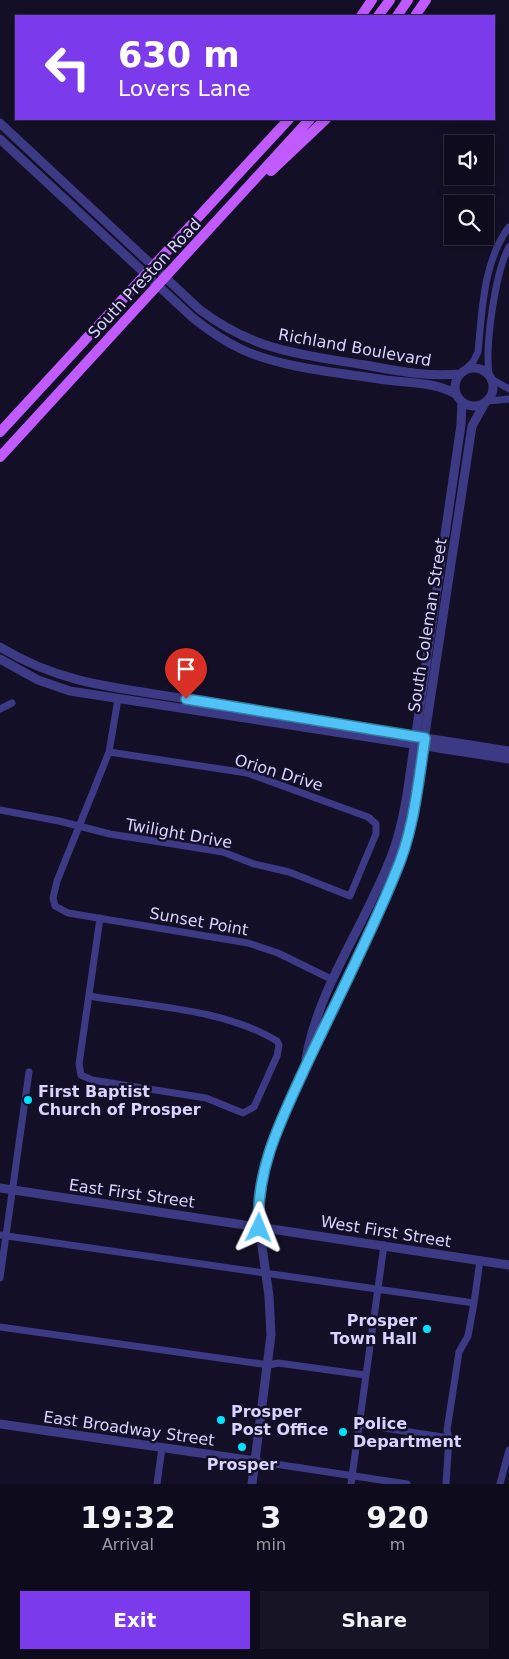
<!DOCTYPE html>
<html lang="en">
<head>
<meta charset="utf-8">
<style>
  :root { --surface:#0e0b1c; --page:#171425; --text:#f1f3f6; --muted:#9b9ba3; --line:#2e2b3b; --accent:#7c3aed }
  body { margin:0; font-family:"DejaVu Sans",sans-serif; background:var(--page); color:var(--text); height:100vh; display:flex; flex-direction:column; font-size:19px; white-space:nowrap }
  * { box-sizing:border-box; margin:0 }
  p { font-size:16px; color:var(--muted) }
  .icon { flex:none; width:28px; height:28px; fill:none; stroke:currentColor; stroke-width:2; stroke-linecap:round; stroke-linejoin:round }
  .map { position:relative; height:1484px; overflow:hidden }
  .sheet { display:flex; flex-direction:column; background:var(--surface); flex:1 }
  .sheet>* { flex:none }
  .hud { position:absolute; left:15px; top:15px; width:480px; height:105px; border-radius:0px; box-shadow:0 2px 12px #0003,0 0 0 1px var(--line); background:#7c3aed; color:#fff; overflow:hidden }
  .tools { position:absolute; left:444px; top:135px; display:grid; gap:10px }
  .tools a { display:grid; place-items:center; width:50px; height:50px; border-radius:0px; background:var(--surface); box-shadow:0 2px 12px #0003,0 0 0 1px var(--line); font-size:25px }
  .pin { position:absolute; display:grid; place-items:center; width:42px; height:42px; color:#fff; margin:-51px -21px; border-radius:50% 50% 50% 0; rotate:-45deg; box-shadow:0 0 5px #0007 }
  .pin .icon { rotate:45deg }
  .me { position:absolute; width:55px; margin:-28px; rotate:2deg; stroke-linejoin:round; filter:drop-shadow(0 0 4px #0008) }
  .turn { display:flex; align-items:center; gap:18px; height:105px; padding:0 20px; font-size:22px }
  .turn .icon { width:65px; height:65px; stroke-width:2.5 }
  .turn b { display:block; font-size:35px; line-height:42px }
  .eta { display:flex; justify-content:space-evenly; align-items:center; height:85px; text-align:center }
  .eta b { font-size:30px; font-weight:600; line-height:35px }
  .button { display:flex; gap:10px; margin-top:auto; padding:10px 20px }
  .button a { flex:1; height:58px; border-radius:0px; background:var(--accent); color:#fff; font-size:20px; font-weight:600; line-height:58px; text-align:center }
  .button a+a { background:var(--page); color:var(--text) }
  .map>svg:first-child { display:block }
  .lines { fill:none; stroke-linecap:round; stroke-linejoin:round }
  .minor { stroke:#3d3a85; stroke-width:7 }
  .tertiary { stroke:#3d3a85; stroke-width:9 }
  .primary { stroke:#c25bff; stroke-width:10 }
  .route-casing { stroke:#337fa1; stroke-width:12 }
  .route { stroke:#4fc3f7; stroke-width:9 }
  .poi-dot { fill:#00e5ff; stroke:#130f26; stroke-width:2 }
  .labels { text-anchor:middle; stroke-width:5; stroke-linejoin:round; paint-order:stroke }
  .street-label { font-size:16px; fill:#d9d4ff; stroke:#130f26 }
  .poi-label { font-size:16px; font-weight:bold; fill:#d9d4ff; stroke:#130f26; text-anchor:start }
</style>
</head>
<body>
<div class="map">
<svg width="509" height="1484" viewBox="0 0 509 1484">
  <rect width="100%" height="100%" fill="#130f26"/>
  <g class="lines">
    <path class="minor" d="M465,370L473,362L478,352C482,312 483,261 509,227
      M489,374C485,345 495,273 509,247
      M493,380L509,389
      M488,401L509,399
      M118,699L109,752L57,881L53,898L55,906L68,913L248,943L278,953L333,980
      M0,709L12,703
      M0,810L59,821L110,834L223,852L254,864L289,872L350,896L376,834V824L368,817L247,773L109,752
      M89,996C148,1006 225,1009 277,1041L279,1045L277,1056L254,1107L243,1113L206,1098L92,1080L81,1075L79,1064L100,918
      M0,1235L474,1303L468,1336L459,1352L447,1430L449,1438L446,1484
      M0,1278L29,1072
      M474,1303L480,1260
      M0,1327L269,1365L278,1363L365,1375
      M358,1424L449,1438
      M255,1461L407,1484
      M157,1484L162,1448
      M351,1484L384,1245
      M500,1484L509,1450"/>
    <path class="tertiary" d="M0,123L199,309C254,351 299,354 365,365C398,371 427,377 460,374
      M0,139L193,318C208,330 224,341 241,349C280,368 342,373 386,380C410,383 435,382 456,394
      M455 387a19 19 0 1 1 38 0a19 19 0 1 1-38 0Z
      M0,647C66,687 125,688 199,701C302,719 405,735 509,751
      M0,659L38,680L70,691L509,759
      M306,1059C318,989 363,928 389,862C399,839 404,814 408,788L461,425L462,402
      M0,1188L509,1265
      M0,1424L255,1461
      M252,1484L271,1335L269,1296L258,1218L265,1167L281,1119L396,873L411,826L472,426L485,403"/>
    <path class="primary" d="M361,16L372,0
      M378,16L390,0
      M397,16L408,0
      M415,16L426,0
      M271,171L326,119
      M0,432L289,119
      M0,457L310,119"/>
  </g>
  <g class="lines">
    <defs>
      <path id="route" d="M186,699L425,738C418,784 414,831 395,874C368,941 334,1005 304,1070C281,1120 255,1171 259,1228"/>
    </defs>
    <use href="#route" class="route-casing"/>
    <use href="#route" class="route"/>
  </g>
  <g class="poi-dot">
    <circle cx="28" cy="1100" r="5"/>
    <circle cx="427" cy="1329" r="5"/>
    <circle cx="221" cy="1420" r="5"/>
    <circle cx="343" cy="1432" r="5"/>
    <circle cx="242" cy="1447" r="5"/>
  </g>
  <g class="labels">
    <g class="street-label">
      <text transform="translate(144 278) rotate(-47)" y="6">South Preston Road</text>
      <text transform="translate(355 347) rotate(10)" y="6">Richland Boulevard</text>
      <text transform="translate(427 625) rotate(-81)" y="6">South Coleman Street</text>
      <text transform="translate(279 772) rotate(17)" y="6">Orion Drive</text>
      <text transform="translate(179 833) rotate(10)" y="6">Twilight Drive</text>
      <text transform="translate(199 921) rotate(10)" y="6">Sunset Point</text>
      <text transform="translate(132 1193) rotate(8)" y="6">East First Street</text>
      <text transform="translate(386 1231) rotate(9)" y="6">West First Street</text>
      <text transform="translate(129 1428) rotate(8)" y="6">East Broadway Street</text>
    </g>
    <g class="poi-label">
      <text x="38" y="1097">First Baptist<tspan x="38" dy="18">Church of Prosper</tspan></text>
      <text x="417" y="1326" text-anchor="end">Prosper<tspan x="417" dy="18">Town Hall</tspan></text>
      <text x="231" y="1417">Prosper<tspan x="231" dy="18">Post Office</tspan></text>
      <text x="353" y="1429">Police<tspan x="353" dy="18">Department</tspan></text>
      <text x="242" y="1470" text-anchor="middle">Prosper</text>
    </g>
  </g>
</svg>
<div class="tools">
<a><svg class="icon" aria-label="sound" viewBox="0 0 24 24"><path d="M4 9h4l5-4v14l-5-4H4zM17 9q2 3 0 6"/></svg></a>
<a><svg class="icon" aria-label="search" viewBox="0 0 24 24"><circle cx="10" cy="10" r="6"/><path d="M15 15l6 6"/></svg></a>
</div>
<div class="pin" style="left:186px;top:699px;background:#d93025"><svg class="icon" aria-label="arrive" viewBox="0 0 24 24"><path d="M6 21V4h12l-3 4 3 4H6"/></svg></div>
<svg class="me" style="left:259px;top:1228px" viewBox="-20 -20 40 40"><path d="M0-17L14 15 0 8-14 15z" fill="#4fc3f7" stroke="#fff" stroke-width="4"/></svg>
<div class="hud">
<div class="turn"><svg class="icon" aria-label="left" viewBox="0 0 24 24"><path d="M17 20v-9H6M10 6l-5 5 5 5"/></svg><div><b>630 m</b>Lovers Lane</div></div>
</div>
</div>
<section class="sheet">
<div class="eta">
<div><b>19:32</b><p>Arrival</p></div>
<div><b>3</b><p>min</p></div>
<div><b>920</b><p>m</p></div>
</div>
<div class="button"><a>Exit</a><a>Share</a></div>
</section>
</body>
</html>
